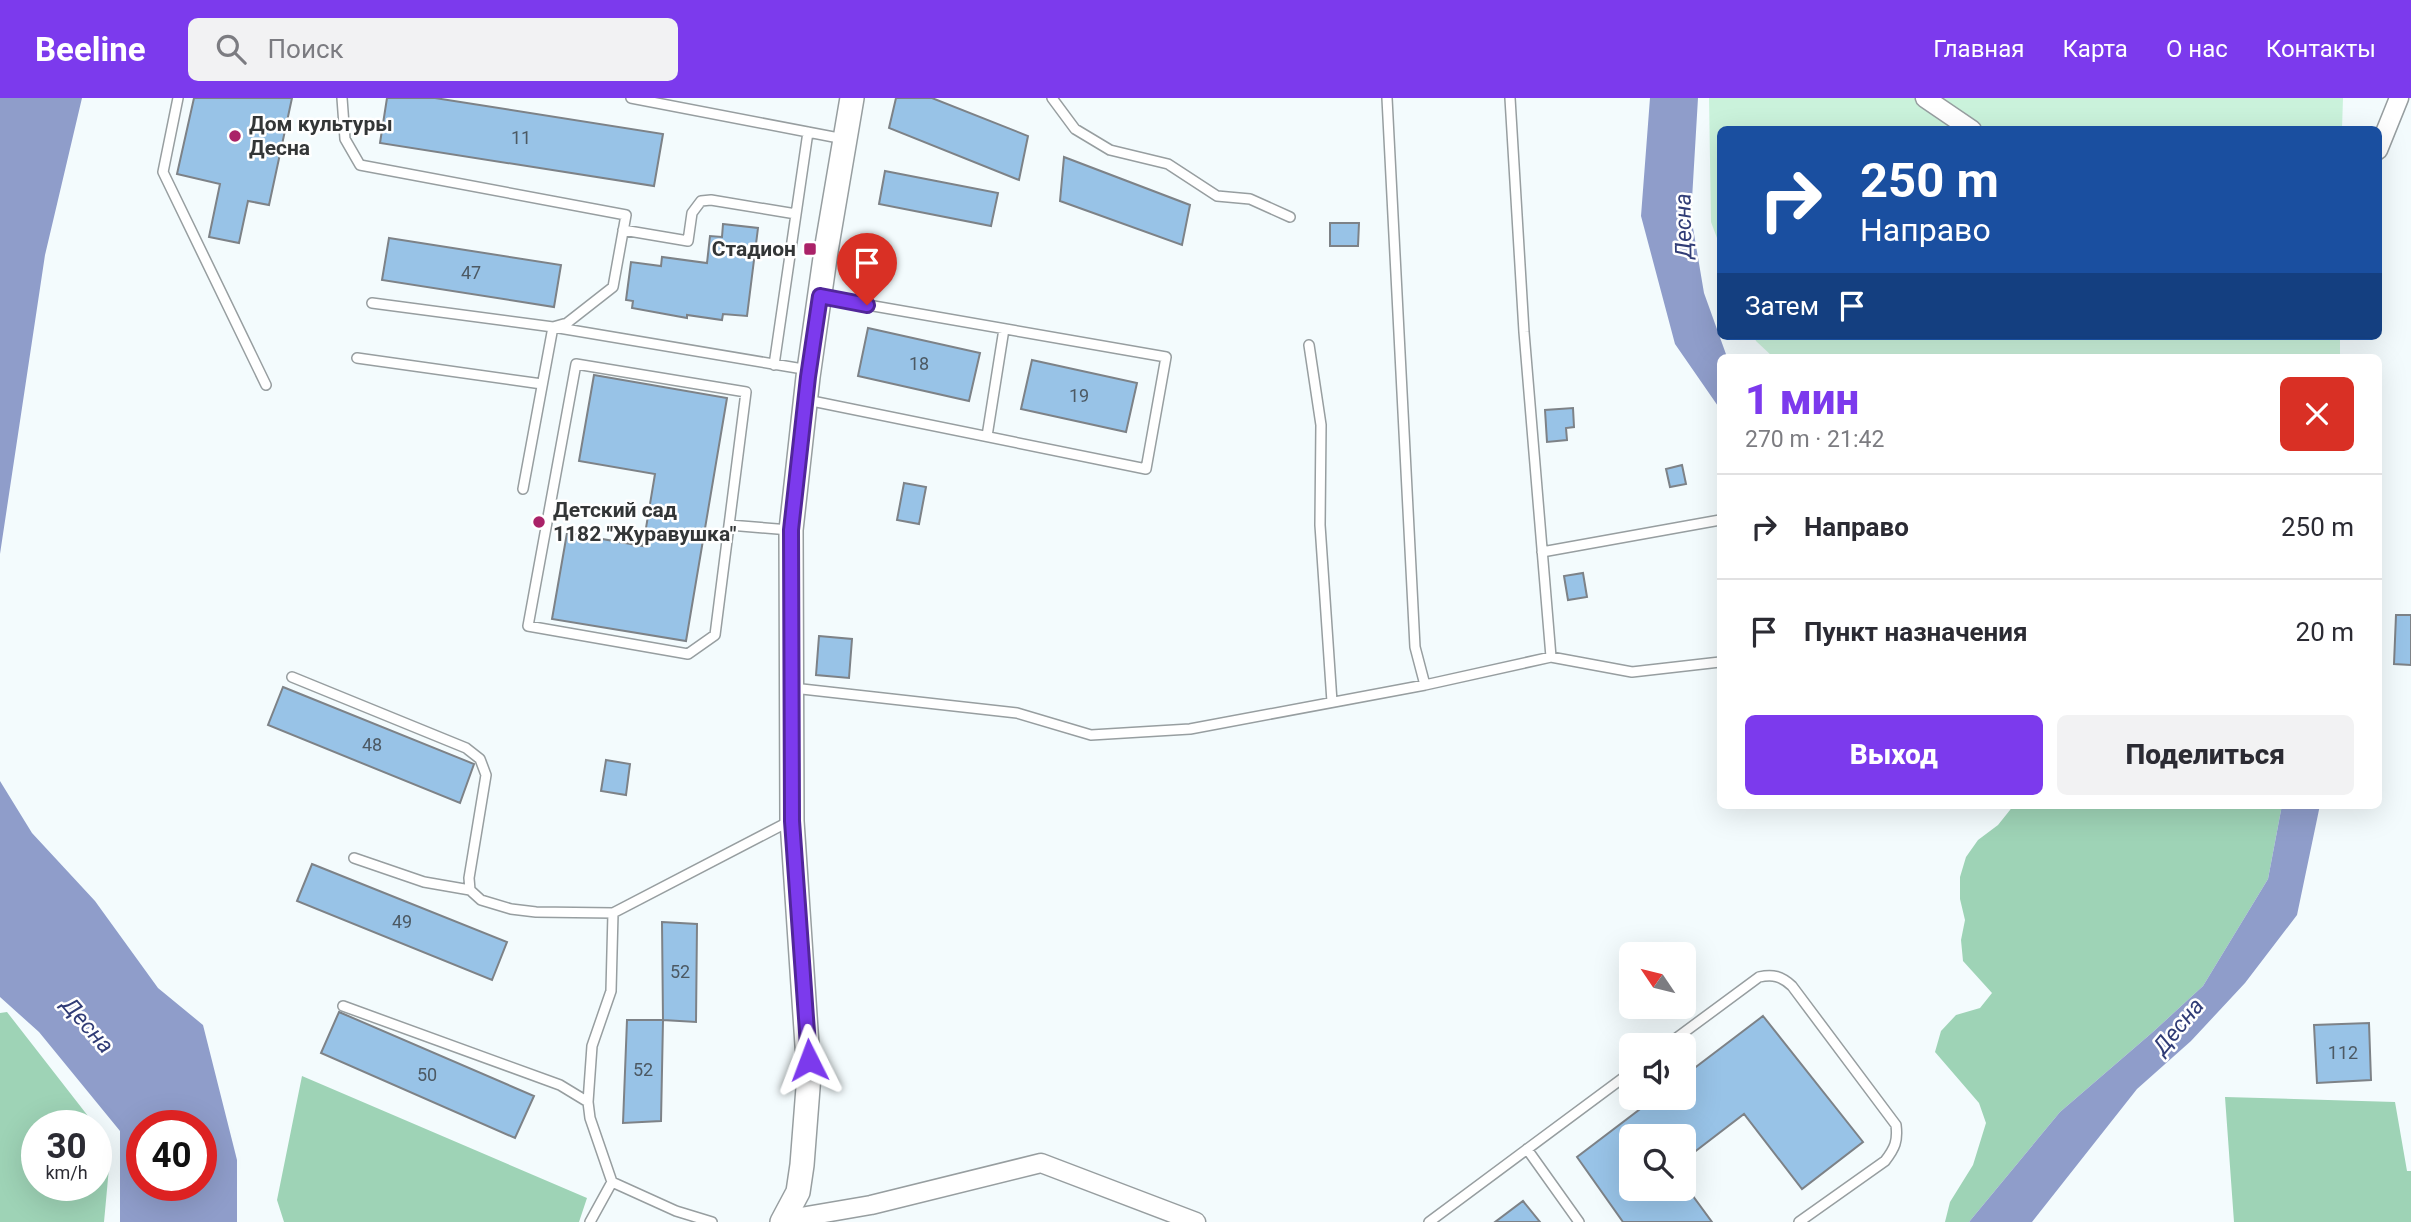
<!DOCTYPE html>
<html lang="ru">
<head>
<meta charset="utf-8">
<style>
  :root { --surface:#fff; --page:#f2f2f3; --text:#2b2b33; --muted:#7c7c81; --line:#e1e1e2; --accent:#7c3aed }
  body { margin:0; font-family:Roboto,sans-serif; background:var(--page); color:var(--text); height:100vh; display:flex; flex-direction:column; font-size:26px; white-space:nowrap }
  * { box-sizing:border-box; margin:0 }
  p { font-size:23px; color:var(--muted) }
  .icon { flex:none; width:38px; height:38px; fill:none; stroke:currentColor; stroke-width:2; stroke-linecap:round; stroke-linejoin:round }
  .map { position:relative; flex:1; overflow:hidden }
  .side { position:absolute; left:1717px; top:256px; width:665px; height:455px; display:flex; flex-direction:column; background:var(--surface); border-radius:10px; box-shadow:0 7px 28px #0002 }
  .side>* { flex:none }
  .banner { position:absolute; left:1717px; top:28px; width:665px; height:214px; border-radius:10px; box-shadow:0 7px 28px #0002; background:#1a4fa0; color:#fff; overflow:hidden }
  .needle { width:46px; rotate:305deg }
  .buttons { position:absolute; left:1619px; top:844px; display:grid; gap:14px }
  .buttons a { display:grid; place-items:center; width:77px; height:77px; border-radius:10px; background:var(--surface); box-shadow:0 7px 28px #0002; font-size:35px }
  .speed { position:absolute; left:21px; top:1012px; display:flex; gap:14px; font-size:35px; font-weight:700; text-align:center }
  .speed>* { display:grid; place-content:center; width:91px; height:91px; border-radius:50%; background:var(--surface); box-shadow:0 7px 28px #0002; line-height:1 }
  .speed small { font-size:18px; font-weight:400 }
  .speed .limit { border:10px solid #d22; background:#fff; color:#111 }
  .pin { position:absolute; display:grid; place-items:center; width:60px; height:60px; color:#fff; margin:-72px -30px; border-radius:50% 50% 50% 0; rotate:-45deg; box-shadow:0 0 7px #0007 }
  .pin .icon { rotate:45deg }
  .me { position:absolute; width:77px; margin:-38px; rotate:357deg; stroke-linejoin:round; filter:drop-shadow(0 0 5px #0008) }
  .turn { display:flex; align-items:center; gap:24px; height:147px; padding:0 28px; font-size:32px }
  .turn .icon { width:91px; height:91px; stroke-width:2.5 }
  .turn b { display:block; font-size:49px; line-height:60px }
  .then { display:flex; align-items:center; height:66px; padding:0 28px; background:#0003; gap:14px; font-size:26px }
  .round { display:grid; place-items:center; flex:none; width:74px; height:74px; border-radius:10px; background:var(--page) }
  .head { display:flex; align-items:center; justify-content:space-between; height:119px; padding:0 28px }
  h1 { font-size:42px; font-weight:800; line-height:52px; color:var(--accent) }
  .button { display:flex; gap:14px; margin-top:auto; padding:14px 28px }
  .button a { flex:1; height:80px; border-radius:10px; background:var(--accent); color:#fff; font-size:28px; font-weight:800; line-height:80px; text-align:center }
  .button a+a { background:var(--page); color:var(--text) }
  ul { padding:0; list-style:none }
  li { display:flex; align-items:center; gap:21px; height:105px; padding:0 28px; border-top:2px solid var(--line) }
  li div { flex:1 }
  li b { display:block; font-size:26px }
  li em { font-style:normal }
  header { display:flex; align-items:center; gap:42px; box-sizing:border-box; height:98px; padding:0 35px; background:var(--accent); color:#fff }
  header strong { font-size:33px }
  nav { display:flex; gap:38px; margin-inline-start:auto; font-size:24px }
  .search { width:490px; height:63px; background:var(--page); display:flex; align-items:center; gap:18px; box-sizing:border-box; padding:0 24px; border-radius:10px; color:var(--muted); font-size:26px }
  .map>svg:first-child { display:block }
  .green { fill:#caf2db }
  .forest { fill:#9ed3b6 }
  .water { fill:#8f9dca; fill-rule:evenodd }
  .building { fill:#98c3e7; stroke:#7d8287; stroke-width:2 }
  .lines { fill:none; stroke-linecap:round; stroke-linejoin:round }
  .service-casing { stroke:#979ea0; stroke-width:12 }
  .minor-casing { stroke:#979ea0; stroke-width:21 }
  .tertiary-casing { stroke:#979ea0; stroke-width:26 }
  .service { stroke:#fff; stroke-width:9 }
  .minor { stroke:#fff; stroke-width:18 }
  .tertiary { stroke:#fff; stroke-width:23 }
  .route-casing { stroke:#51269a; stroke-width:18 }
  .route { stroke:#7c3aed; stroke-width:12 }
  .poi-dot { fill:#aa2268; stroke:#fff; stroke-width:2.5 }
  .labels { text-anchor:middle; stroke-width:5; stroke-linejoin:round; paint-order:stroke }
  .number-label { font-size:18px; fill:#4c5963 }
  .poi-label { font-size:21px; font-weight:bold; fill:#333637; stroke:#fff; text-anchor:start }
  .water-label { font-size:23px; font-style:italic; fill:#303c76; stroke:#fff }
</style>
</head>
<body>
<header>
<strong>Beeline</strong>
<div class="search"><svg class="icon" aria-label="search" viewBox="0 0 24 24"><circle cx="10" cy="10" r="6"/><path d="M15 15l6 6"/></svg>Поиск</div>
<nav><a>Главная</a><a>Карта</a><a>О нас</a><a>Контакты</a></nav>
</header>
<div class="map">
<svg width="2411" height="1124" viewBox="0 0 2411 1124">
  <rect width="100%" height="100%" fill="#f3fbfd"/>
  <path class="green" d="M1709,0H2343L2342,31L1720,32V148L1711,124Z
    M1754,238H2340V259H1773L1756,243Z"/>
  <path class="forest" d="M2014,707H2282L2268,781L2203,888L2154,933L2060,1014L1969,1124H1945L1950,1104L1973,1067L1986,1025L1979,1005L1935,954L1941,933L1956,917L1980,910L1992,895L1963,863L1961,842L1965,822L1960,801V779L1966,759L1978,742L1998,727Z
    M7,914L95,1027H37V1087H96V1029L111,1048L104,1124H0V915Z
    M302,978L587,1100L579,1124H284L277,1102Z
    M2225,999L2395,1004L2407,1073H2411V1124H2234Z"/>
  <path class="water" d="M0,0H82L45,157L0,456Z
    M1650,0H1698L1691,118L1704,195L1727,259H1720V311L1675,246L1641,118Z
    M0,683L32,735L95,803L158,890L203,927L237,1062V1124H120V1033L39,934L0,899ZM142,1027H201V1087H142Z
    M2282,707H2320L2297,817L2245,885L2191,943L2137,991L2032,1124H1969L2060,1014L2154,933L2203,888L2268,781Z"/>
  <path class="building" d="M194,0H292L269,107L248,103L239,145L209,139L220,86L177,76Z
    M387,0H435L663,36L654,88L380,45Z
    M896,0H932L1028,38L1019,82L889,30Z
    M1064,59L1190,107L1182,147L1060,103Z
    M885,73L998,95L991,128L879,106Z
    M1330,125H1359L1358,148H1330Z
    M723,126L758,130L747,218L723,216L722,222L687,217V220L632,210L633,203L626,202L631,164L661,168L662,159L707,165L710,138L722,139Z
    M389,140L561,167L554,209L382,182Z
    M868,230L980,255L969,303L858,278Z
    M1032,262L1137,285L1126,334L1021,311Z
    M594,277L727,300L686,543L552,521L567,435L643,448L655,376L579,363Z
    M1573,310L1574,329L1566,330L1567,342L1547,344L1545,312Z
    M1682,367L1686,386L1670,389L1666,371Z
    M904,385L926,389L919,426L897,422Z
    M1583,475L1587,499L1568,502L1564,478Z
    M2396,517H2411V567L2394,566Z
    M819,538L852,541L849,580L816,577Z
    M283,589L474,666L460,705L268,627Z
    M606,662L630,666L626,697L601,693Z
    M312,766L507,844L492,882L297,803Z
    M662,824L697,826L696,924L663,922Z
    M339,914L534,998L515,1040L321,955Z
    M1763,918L1863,1044L1802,1091L1744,1016L1684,1062V1038H1631V1090H1687L1712,1124H1623L1577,1059L1656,999H1684V978Z
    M627,922H663L661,1023L623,1025Z
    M2369,925L2371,982L2317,985L2314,927Z
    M1523,1103L1540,1124H1495Z"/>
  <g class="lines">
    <defs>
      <path id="service" d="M178,0L163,74L266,287
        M342,0L345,41L360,67L626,117L613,189L567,225L553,229L372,205
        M631,0L844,41
        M1052,0L1075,31L1110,52L1168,66L1217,98L1250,101L1290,119
        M1387,0L1415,549L1425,587
        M1510,0L1524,234L1551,559
        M623,132L688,143L692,115L701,103L711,102L796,116
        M1309,247L1321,327L1320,427L1332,604
        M357,260L542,286
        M576,266L746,294L715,537L688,556L528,528Z
        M774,267L808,34
        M807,302L1146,371L1166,259L822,199
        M987,338L1004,231
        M523,391L553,229L809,272
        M729,427L790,432
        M1542,454L1720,422
        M292,579L466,650L480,661L486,677L469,780L470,792L481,802L511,811L536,814L613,815L790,723
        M793,590L1017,615L1091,637L1190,631L1425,587L1551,559L1632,574L1720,564
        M354,760L424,784L470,792
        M343,908L560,987L588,1004L590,1020L612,1084L676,1113L712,1124
        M1667,947L1759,879C1773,876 1781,878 1792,888L1896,1027C1898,1043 1895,1050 1885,1063L1799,1124
        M588,1004L592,948L611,893L613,815
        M1527,1051L1579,1124
        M590,1124L612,1084
        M1429,1124L1631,974"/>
      <path id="minor" d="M1925,0L1972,32
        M2378,52L2399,0
        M783,1122L871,1107L1041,1065L1196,1124"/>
      <path id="tertiary" d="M782,1124L798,1094L802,1067L809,977L792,723L791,432L808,279L826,153L852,0"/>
    </defs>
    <use href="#service" class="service-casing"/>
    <use href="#minor" class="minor-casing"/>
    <use href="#tertiary" class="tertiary-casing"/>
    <use href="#service" class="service"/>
    <use href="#minor" class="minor"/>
    <use href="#tertiary" class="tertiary"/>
  </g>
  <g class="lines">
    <defs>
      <path id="route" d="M809,962L792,723L791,432L808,279L820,198L867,207"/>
    </defs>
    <use href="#route" class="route-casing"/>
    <use href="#route" class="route"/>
  </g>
  <g class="poi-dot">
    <circle cx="235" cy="38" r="7"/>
    <rect x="803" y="144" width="14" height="14" rx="3.5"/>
    <circle cx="539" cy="424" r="7"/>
  </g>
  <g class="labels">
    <g class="number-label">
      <text x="521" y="46">11</text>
      <text x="471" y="181">47</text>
      <text x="919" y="272">18</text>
      <text x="1079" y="304">19</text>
      <text x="372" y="653">48</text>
      <text x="402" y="830">49</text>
      <text x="680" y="880">52</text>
      <text x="2343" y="961">112</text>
      <text x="643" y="978">52</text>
      <text x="427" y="983">50</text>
    </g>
    <g class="poi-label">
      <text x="249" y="33">Дом культуры<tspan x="249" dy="24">Десна</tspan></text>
      <text x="796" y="158" text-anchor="end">Стадион</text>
      <text x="553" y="419">Детский сад<tspan x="553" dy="24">1182 "Журавушка"</tspan></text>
    </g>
    <g class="water-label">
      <text transform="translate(1683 128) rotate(-91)" y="8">Десна</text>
      <text transform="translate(88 927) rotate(49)" y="8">Десна</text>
      <text transform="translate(2178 928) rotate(-50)" y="8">Десна</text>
    </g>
  </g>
</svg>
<div class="buttons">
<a><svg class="needle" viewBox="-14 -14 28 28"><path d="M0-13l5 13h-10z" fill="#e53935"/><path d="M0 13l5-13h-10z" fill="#7c7c81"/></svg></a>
<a><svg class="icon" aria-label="sound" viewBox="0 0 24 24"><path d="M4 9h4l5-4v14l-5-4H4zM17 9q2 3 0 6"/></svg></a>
<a><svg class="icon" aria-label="search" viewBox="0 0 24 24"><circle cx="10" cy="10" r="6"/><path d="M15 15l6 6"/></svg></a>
</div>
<div class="speed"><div>30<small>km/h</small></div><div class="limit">40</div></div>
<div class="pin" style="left:867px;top:207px;background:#d93025"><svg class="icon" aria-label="arrive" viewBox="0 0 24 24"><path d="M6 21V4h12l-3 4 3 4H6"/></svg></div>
<svg class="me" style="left:809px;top:962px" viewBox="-20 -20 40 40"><path d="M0-17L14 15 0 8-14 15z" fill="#7c3aed" stroke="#fff" stroke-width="4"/></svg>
<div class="banner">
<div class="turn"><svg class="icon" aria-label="right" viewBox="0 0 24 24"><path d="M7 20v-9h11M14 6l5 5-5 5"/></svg><div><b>250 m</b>Направо</div></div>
<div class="then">Затем<svg class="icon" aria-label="arrive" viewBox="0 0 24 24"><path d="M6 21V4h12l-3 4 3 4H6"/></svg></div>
</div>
<section class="side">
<div class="head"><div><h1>1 мин</h1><p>270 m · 21:42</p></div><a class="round" style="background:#d93025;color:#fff"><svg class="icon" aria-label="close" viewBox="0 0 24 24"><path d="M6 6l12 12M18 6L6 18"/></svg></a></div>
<ul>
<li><svg class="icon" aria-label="right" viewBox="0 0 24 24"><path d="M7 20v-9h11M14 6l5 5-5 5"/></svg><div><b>Направо</b></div><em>250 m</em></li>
<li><svg class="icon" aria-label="arrive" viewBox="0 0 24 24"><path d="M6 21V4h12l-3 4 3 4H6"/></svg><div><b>Пункт назначения</b></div><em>20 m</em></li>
</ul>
<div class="button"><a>Выход</a><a>Поделиться</a></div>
</section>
</div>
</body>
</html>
